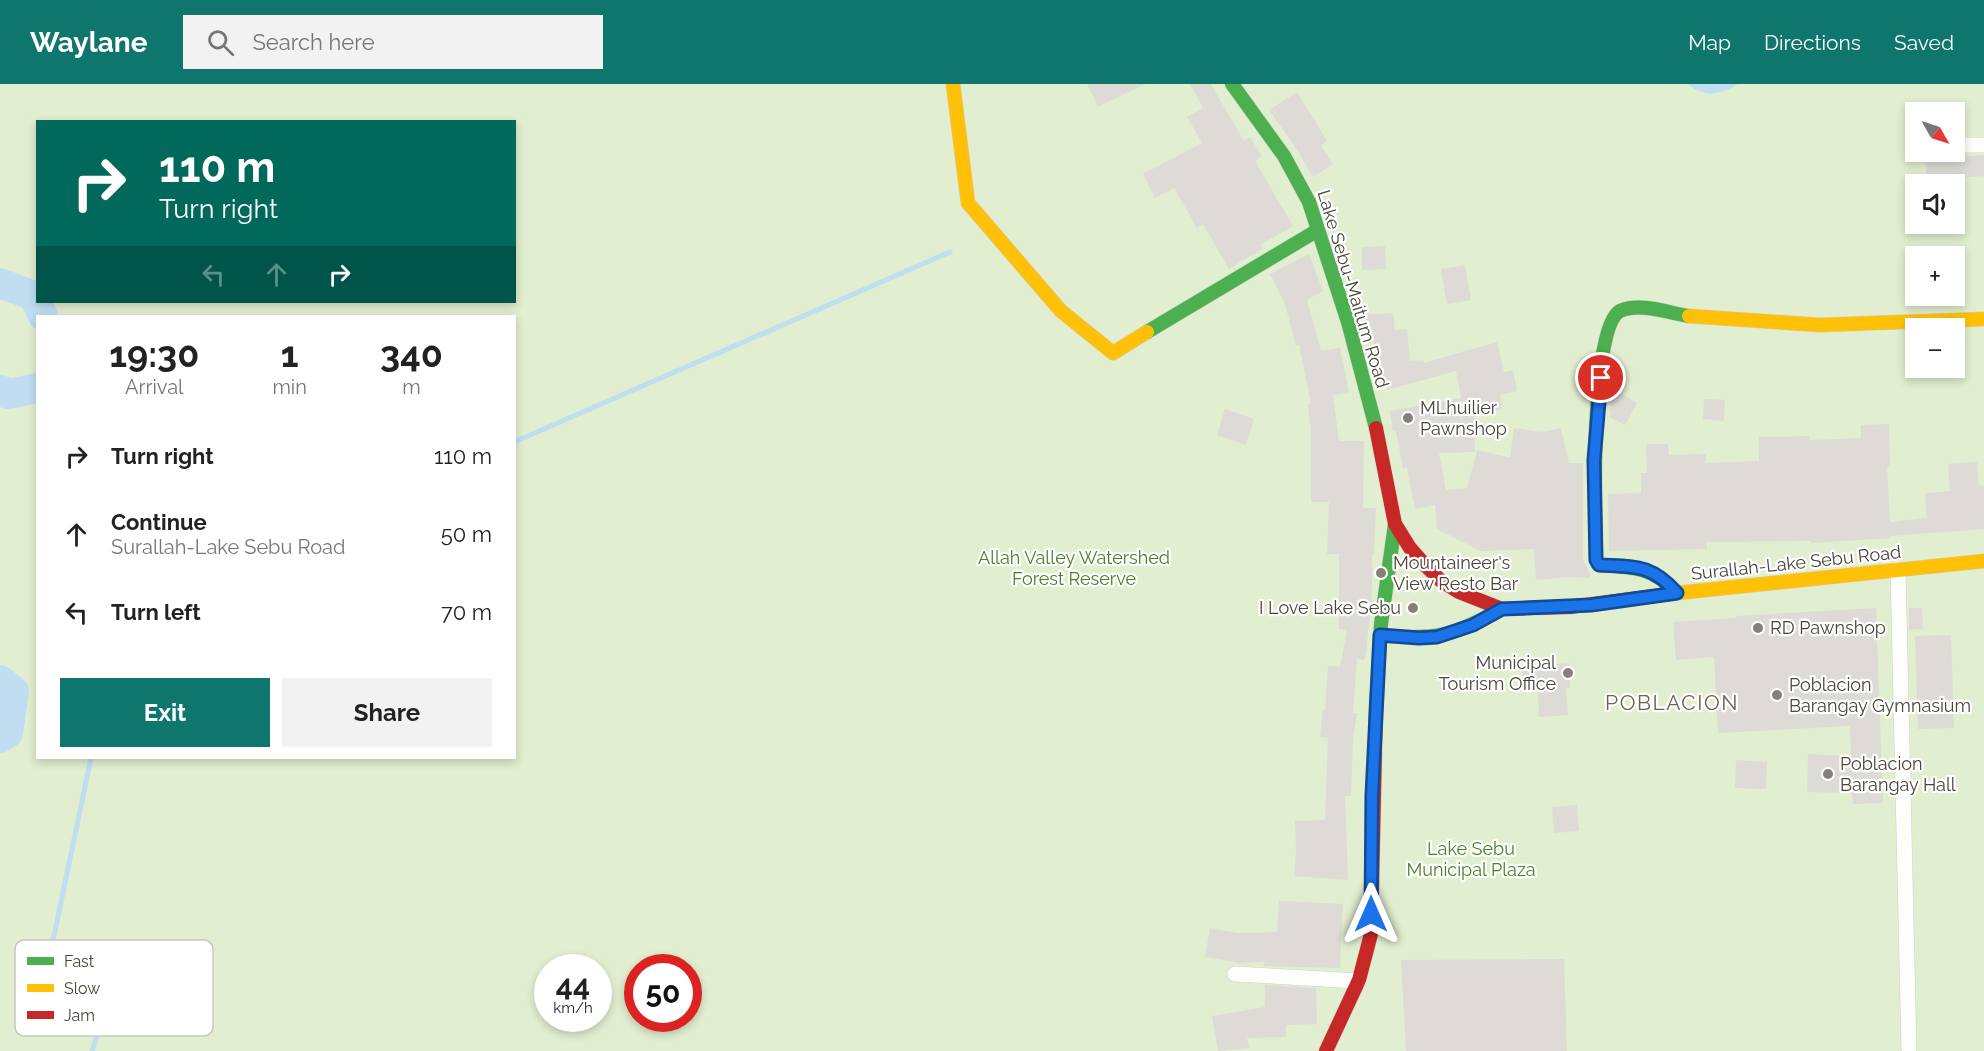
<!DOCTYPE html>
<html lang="en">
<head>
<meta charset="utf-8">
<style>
  :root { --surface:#fff; --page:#f2f2f2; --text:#222; --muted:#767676; --accent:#0f766e }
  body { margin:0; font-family:Raleway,sans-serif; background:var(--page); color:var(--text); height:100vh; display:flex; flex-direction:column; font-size:22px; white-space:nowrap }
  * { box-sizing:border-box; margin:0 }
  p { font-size:20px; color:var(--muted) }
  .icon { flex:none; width:33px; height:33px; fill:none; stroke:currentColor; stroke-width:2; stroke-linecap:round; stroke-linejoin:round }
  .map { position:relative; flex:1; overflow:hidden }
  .sheet { position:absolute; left:36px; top:231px; width:480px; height:444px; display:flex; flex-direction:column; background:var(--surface); border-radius:0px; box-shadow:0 3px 9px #0003 }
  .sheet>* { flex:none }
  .banner { position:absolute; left:36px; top:36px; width:480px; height:183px; border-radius:0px; box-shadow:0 3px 9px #0003; background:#00695c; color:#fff; overflow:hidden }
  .needle { width:39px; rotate:129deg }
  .controls { position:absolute; left:1905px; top:18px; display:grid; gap:12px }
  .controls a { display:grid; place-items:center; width:60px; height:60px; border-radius:0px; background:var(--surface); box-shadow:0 3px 9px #0003; font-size:30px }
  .speed { position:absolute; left:534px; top:870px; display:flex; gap:12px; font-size:30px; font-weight:700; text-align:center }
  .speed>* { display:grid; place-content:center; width:78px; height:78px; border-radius:50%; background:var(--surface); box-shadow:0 3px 9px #0003; line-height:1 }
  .speed small { font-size:15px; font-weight:400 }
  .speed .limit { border:9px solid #d22; background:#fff; color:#111 }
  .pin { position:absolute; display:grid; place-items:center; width:51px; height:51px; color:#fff; margin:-26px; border:3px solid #fff; border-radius:50%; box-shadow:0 2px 6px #0007 }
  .me { position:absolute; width:66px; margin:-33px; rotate:0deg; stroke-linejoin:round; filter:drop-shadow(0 0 4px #0008) }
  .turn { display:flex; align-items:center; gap:21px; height:126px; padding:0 24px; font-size:27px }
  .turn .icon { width:78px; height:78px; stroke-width:2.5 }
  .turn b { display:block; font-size:42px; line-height:51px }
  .lanes { display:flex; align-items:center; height:57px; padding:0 24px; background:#0003; justify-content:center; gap:30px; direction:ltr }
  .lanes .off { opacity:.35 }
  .eta { display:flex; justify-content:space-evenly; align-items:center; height:102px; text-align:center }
  .eta b { font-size:36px; font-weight:700; line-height:42px }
  .button { display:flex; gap:12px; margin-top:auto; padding:12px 24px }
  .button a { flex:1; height:69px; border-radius:0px; background:var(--accent); color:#fff; font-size:24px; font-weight:700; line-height:69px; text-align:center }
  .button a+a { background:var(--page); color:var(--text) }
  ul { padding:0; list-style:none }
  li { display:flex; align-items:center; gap:18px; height:78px; padding:0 24px }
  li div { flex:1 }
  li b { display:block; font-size:22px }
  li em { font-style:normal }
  header { display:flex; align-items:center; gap:36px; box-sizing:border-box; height:84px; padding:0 30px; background:var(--accent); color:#fff }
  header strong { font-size:28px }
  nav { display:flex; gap:33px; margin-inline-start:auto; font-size:21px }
  .search { width:420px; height:54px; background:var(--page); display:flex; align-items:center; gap:15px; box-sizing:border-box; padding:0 21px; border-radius:0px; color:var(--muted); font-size:22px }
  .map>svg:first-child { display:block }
  .green { fill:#e1eecf; fill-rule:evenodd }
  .water { fill:#c0ddf1 }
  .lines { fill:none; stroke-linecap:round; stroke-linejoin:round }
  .stream { stroke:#c0ddf1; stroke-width:5 }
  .river { stroke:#c0ddf1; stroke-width:30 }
  .building { fill:#dedbd6 }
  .street-casing { stroke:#d2d0cb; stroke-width:16 }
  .fast-casing { stroke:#d3cfc5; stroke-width:15 }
  .slow-casing { stroke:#d3cfc5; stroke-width:15 }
  .jam-casing { stroke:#d3cfc5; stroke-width:15 }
  .street { stroke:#fdfdfc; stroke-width:15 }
  .fast { stroke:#4caf50; stroke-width:14 }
  .slow { stroke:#ffc107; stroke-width:14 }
  .jam { stroke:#c62828; stroke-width:14 }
  .route-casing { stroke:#114b97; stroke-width:15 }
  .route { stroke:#1a73e8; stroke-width:10 }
  .poi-dot { fill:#868178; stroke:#fff; stroke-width:2 }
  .labels { text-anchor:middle; stroke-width:4.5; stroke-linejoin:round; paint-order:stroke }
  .street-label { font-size:18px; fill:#4b4439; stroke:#fff }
  .poi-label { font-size:18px; fill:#4b4439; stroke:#fff; text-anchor:start }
  .park-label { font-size:18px; fill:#4a7f2a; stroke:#fff }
  .quarter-label { font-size:21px; letter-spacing:1.5px; fill:#6e6250; stroke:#fff }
  .key { fill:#fff; stroke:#c9c7c4; stroke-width:1.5 }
  .key-label { font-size:16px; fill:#4b4439 }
</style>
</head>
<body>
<header>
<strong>Waylane</strong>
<div class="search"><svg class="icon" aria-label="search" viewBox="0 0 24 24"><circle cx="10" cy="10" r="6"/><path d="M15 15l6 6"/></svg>Search here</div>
<nav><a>Map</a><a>Directions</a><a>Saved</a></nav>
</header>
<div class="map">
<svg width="1984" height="967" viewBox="0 0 1984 967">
  <rect width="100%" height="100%" fill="#f4f2ee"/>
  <path class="green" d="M0,0H1984V967H0ZM1916,28H1954V68H1916ZM38,38H514V218H38ZM1916,100H1954V140H1916ZM1916,172H1954V212H1916ZM38,232H514V674H38ZM1916,244H1954V284H1916ZM548,884H598V934H548ZM638,884H688V934H638Z"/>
  <path class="water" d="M1688,0H1738C1720,11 1704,14 1688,0Z"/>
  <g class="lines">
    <path class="stream" d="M514,358L950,168
      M91,674L51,866L97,952L92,967"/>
    <path class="river" d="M0,199L34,212L43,232
      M0,306L8,310L38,304
      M0,596L14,607L8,649L0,654"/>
  </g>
  <path class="building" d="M1087,0H1145L1098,23Z
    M1190,0H1211L1244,57L1250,53L1262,72L1255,77L1293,142L1260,161L1262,165L1229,185L1203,140L1197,144L1174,104L1155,114L1143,90L1202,59L1187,33L1203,24Z
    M1297,8L1327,57L1321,62L1333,80L1313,93L1296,64L1269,26Z
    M1926,69H1943V74L1984,71V92L1955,94V90H1926Z
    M1385,162L1386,185L1362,186V163Z
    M1309,170L1323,207L1307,216L1321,267L1340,264L1349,308L1333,311L1339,357H1364L1363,424H1376L1374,471H1372V509L1366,569L1364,576L1357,575L1353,629H1357L1353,656L1351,712H1345L1348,796L1294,792L1296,769L1295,737L1325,736L1328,654L1320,653L1323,626H1325L1328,582L1340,583L1347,546L1339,545V470H1327L1329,418H1311V341H1310L1308,320L1311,319L1299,261L1296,262L1285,220L1270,190Z
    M1465,181L1471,216L1447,220L1441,185Z
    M1393,229L1395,246L1407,245L1410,277L1424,276V279L1497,258L1504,288L1513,286L1517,307L1500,311L1503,325L1474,331L1475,368L1439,369L1446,406L1467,404L1477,366L1510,374L1514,344L1542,348L1561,344L1569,379H1583V476L1590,489V494L1569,493L1536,496L1534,465L1481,467L1437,445L1435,421L1415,425L1407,384H1403L1396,347H1393L1390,327L1461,314L1456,287L1387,306V300L1379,301L1373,253L1367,254L1363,231Z
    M1614,306L1637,319L1625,341L1610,333L1611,312Z
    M1704,315L1725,316L1724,337L1703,335Z
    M1225,325L1254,335L1246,361L1217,351Z
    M1889,340L1890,383H1887L1890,438L1927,434L1925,409L1950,407L1948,380L1977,378L1979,402L1984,401V445L1891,452V454L1811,459V457L1707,458V465L1609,467L1608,410L1641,409V389H1647L1646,360H1668L1669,371L1706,370V379L1759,377V353L1810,352V356L1861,354V341Z
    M1876,524L1883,719L1853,720L1852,709L1807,708L1808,670L1851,672L1850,642L1718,649L1714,573L1676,576L1673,538L1736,534V532Z
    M1909,524H1922L1923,545L1909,546Z
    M1951,551L1954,644L1918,645L1915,552Z
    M1569,579L1570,604H1566L1568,631L1539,633L1538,607L1524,608L1522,583Z
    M1736,676L1767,678L1766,705L1735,704Z
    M1577,721L1579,747L1554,749L1552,723Z
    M1279,817L1343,820L1340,884L1264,882V878L1240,879L1205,873L1210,844L1237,849L1277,848Z
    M1564,875L1567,967H1406L1401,876Z
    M1265,901L1316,904L1317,940L1286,941V953L1247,954L1249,964L1218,967L1212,932L1265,923Z"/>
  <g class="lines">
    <defs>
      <path id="street" d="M1955,61H1984
        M1898,486L1909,967
        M1235,890L1359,897"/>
      <path id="fast" d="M1232,0L1284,72L1309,118L1348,238L1376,344
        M1147,248L1318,146
        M1677,509C1652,483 1634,483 1599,481L1596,476C1595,438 1589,243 1620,227C1640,218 1668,229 1689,232
        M1380,551C1436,557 1453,552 1502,525
        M1376,622L1381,540L1395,440"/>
      <path id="slow" d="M953,0L968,119L1061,227L1113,269L1147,248
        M1689,232L1820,241L1984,235
        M1677,509L1984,477"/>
      <path id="jam" d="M1376,344L1395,440L1410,464L1425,481L1440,496L1459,508L1502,525L1570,523L1677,509
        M1326,967L1359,896L1371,850L1376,622"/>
    </defs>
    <use href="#street" class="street-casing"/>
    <use href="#fast" class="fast-casing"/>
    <use href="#slow" class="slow-casing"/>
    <use href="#jam" class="jam-casing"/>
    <use href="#street" class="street"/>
    <use href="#fast" class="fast"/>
    <use href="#slow" class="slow"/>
    <use href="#jam" class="jam"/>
  </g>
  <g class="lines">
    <defs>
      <path id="route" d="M1371,830L1372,711L1380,551L1419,554L1437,553L1473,541L1502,525L1591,521L1677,509C1651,480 1636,483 1599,481L1596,476L1594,376L1601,294"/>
    </defs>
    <use href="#route" class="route-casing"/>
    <use href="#route" class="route"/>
  </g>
  <g class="poi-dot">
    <circle cx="1408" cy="334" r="6"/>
    <circle cx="1381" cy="489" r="6"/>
    <circle cx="1413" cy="524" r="6"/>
    <circle cx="1758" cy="544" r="6"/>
    <circle cx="1568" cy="589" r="6"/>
    <circle cx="1777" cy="611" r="6"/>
    <circle cx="1828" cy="690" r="6"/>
  </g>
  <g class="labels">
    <g class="street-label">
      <text transform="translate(1353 205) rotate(73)" y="6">Lake Sebu-Maitum Road</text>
      <text transform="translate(1796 479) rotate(-6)" y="6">Surallah-Lake Sebu Road</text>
    </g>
    <g class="poi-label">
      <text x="1420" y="330">MLhuilier<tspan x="1420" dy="21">Pawnshop</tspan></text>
      <text x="1393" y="485">Mountaineer's<tspan x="1393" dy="21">View Resto Bar</tspan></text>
      <text x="1401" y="530" text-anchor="end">I Love Lake Sebu</text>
      <text x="1770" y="550">RD Pawnshop</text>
      <text x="1556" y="585" text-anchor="end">Municipal<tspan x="1556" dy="21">Tourism Office</tspan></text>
      <text x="1789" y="607">Poblacion<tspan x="1789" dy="21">Barangay Gymnasium</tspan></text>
      <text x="1840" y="686">Poblacion<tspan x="1840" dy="21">Barangay Hall</tspan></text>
    </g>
    <g class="park-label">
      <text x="1074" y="480">Allah Valley Watershed<tspan x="1074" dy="21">Forest Reserve</tspan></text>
      <text x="1471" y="771">Lake Sebu<tspan x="1471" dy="21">Municipal Plaza</tspan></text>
    </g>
    <g class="quarter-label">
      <text x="1672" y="626">POBLACION</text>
    </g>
  </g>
  <rect x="15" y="856" width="198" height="96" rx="9" class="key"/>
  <rect x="27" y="873" width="27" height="8" fill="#4caf50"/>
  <rect x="27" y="900" width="27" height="8" fill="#ffc107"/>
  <rect x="27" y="927" width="27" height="8" fill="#c62828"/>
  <g class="key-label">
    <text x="64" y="883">Fast</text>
    <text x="64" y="910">Slow</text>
    <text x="64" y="937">Jam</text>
  </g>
</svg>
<div class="controls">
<a><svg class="needle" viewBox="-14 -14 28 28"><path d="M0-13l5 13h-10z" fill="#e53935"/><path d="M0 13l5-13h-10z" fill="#767676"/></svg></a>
<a><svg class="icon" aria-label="sound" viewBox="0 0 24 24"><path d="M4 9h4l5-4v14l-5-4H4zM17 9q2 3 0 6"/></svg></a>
<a>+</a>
<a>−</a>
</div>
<div class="speed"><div>44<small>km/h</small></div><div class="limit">50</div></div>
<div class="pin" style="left:1601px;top:294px;background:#d93025"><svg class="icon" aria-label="arrive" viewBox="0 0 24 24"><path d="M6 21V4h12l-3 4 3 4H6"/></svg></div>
<svg class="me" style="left:1371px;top:830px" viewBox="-20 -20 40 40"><path d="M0-17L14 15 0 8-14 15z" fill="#1a73e8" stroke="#fff" stroke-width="4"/></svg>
<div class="banner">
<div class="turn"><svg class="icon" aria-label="right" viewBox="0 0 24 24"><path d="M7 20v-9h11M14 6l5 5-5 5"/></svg><div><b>110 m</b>Turn right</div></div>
<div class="lanes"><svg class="icon off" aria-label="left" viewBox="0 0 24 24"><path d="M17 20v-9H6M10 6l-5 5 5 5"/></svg><svg class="icon off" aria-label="ahead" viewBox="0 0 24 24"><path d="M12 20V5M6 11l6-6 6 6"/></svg><svg class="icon" aria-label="right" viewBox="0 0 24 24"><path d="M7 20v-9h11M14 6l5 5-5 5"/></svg></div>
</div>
<section class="sheet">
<div class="eta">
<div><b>19:30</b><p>Arrival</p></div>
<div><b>1</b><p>min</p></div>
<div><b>340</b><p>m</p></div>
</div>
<ul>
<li><svg class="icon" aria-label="right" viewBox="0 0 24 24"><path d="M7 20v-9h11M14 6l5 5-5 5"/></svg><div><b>Turn right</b></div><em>110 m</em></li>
<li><svg class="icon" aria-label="ahead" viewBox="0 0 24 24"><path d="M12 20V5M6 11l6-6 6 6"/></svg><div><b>Continue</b><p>Surallah-Lake Sebu Road</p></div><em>50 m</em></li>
<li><svg class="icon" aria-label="left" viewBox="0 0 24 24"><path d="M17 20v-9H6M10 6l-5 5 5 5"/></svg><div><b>Turn left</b></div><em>70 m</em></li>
</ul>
<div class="button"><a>Exit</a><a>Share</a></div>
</section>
</div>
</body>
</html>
